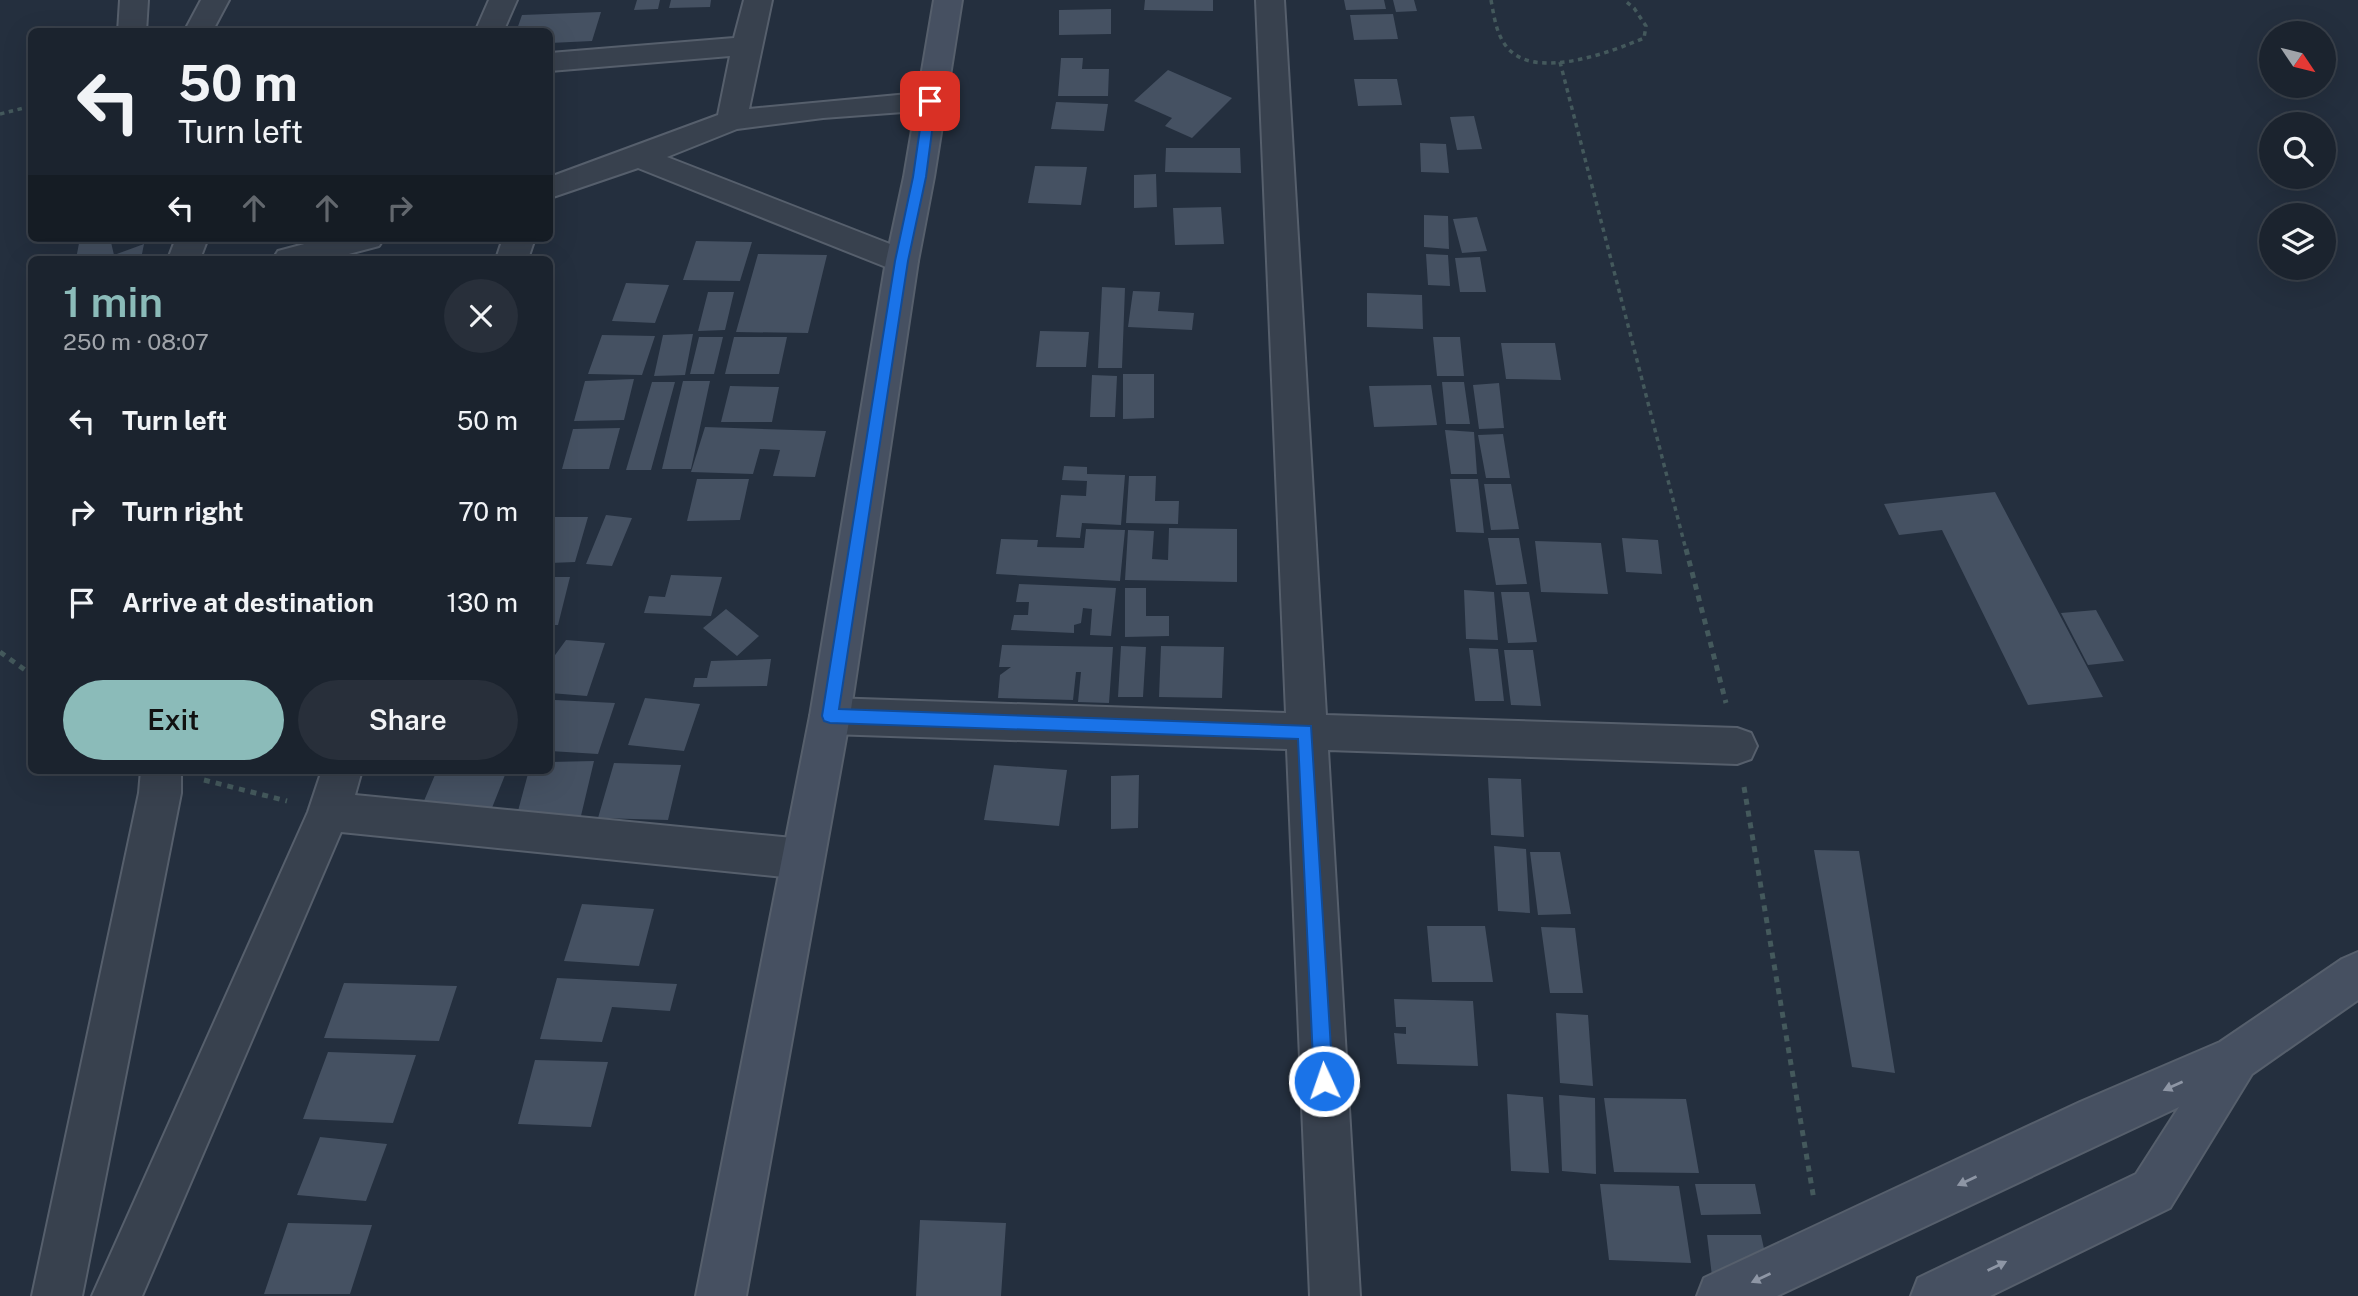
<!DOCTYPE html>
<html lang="en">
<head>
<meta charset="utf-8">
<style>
  :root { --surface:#1b232e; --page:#282f3a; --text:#f1f3f6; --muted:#a0a4aa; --line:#39404a; --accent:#8bbbb9 }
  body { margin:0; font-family:"Public Sans",sans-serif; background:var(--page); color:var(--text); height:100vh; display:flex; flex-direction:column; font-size:26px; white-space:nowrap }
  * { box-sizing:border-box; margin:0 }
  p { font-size:23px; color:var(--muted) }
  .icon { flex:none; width:38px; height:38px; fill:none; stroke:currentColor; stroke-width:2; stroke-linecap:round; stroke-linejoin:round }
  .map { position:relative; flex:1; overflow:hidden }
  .panel { position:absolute; left:28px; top:256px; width:525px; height:518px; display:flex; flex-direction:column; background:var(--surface); border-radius:10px; box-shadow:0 7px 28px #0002,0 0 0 2px var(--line) }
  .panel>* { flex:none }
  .top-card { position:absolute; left:28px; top:28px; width:525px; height:214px; border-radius:10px; box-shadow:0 7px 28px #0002,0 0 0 2px var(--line); background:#1b232e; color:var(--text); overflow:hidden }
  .needle { width:46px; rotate:125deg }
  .tools { position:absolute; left:2259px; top:21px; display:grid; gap:14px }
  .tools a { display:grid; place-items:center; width:77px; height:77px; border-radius:50%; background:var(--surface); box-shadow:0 7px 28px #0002,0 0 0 2px var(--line); font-size:35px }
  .pin { position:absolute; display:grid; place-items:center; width:60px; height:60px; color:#fff; margin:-30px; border-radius:14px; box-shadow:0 4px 10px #0006 }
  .me { position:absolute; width:77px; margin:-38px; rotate:357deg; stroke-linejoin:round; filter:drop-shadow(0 0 5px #0008) }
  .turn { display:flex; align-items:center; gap:24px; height:147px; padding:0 35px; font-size:32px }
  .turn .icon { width:91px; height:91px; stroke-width:2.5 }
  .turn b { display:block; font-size:49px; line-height:60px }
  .lanes { display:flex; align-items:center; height:66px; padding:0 35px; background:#0003; justify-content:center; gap:35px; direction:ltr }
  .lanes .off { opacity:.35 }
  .round { display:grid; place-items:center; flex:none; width:74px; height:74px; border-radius:37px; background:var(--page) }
  .head { display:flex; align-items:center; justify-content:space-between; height:119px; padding:0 35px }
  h1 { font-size:42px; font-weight:600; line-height:52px; color:var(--accent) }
  .button { display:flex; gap:14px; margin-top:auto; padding:14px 35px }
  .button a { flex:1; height:80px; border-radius:42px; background:var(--accent); color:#111; font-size:28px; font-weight:600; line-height:80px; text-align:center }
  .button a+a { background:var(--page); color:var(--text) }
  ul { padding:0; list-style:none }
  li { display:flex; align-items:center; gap:21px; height:91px; padding:0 35px }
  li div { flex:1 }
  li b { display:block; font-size:26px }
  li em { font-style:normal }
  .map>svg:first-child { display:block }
  .building { fill:#455162 }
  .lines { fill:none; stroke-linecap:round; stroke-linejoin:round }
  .street-casing { stroke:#565f6c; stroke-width:4 }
  .secondary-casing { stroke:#565f6c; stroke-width:4 }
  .path-far1 { stroke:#44595c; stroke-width:3.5; stroke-dasharray:4.5 4.5; stroke-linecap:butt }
  .path { stroke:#44595c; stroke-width:5; stroke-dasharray:6 6; stroke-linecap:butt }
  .street { fill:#38414e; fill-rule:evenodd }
  .secondary { fill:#465061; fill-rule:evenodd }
  .oneway { fill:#8e96a5 }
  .route { fill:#1a73e8; stroke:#114b97; stroke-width:2 }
</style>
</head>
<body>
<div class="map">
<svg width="2358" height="1296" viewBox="0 0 2358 1296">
  <rect width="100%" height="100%" fill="#242f3e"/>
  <path class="building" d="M637,0H660L658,9L634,10Z
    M671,0H711L710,7L669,8Z
    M1145,0H1213V11L1144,10Z
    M1344,0H1384L1386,9L1346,10Z
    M1393,0H1414L1417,11L1396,12Z
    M1111,9V34L1059,35V10Z
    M601,12L592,41L550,43V32H516L522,15Z
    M1393,14L1398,39L1354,40L1350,15Z
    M1061,58H1083L1082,69H1109L1108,96H1058Z
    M1168,70L1232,98L1192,138L1165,126L1172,118L1134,101Z
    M1354,79H1397L1402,105L1358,106Z
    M1056,102L1108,104L1104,131L1051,129Z
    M1474,116L1482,149L1457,150L1450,117Z
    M1420,143L1446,144L1449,173L1421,172Z
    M1166,148H1240L1241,173L1165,172Z
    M1035,166L1087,167L1081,205L1028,203Z
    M1156,174L1157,207L1134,208V175Z
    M1221,207L1224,244L1175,245L1173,208Z
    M1424,215L1448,216L1449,249L1424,247Z
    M1477,217L1487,251L1462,253L1453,219Z
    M80,238H110L114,255L144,244L141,259H76Z
    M696,241L752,242L740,281L683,280Z
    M758,254L827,255L808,333L736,332Z
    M1426,254L1448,255L1450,286L1428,285Z
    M1480,257L1486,292H1460L1455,258Z
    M626,283L669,285L655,323L612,321Z
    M1102,287L1125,288L1122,368H1098Z
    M1133,291L1160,292L1158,311L1194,313L1192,330L1128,327Z
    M708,292H734L725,330L698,331Z
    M1367,293L1422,295L1423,329L1367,327Z
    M1040,331L1089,332L1086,367H1036Z
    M693,334L685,375L654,376L663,335Z
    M602,335L655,336L642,375L588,374Z
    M699,337H723L714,374H690Z
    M734,337H787L779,374H725Z
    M1433,337H1460L1464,376H1437Z
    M1501,343H1555L1561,380L1506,379Z
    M1123,374H1154V418L1123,419Z
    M1092,375L1117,376L1115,417H1090Z
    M634,379L624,420L574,421L585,381Z
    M683,381H710L691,469H662Z
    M652,382H675L651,470H626Z
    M1442,382H1464L1470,424H1446Z
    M1499,383L1504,428L1479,429L1473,385Z
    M1431,385L1437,425L1374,427L1369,386Z
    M730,386L779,387L772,422H721Z
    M705,427L826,431L815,477L773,476L780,450L760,449L753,474L691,472Z
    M620,428L609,469H562L573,429Z
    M1445,430L1474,432L1477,474H1451Z
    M1503,434L1510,478H1486L1478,435Z
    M1064,466L1087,467V474L1125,475L1121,525L1082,523L1080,538L1056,537L1061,495L1086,496L1087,481L1062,480Z
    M1129,476H1156L1155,501H1179L1178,524L1126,523Z
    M697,479H749L740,520L687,521Z
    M1450,479H1478L1484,533L1456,532Z
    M1484,484H1511L1519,529L1491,530Z
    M1995,492L2103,697L2028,705L1942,530L1899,535L1884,504Z
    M606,515L632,518L612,566L586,564Z
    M550,517H588L575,562L550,563Z
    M1169,528L1237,529V582L1125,580L1128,530L1154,531L1152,559L1168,560Z
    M1086,529L1125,530L1120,581L996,574L1001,539L1038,540L1037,547L1084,548Z
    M1488,538H1519L1527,584L1496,585Z
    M1622,538L1658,540L1662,574L1626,572Z
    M1535,541L1601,543L1608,594L1541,592Z
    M671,575L722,577L711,616L644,613L649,596L665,597Z
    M550,577H570L558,625H550Z
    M1019,584L1116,588L1111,636L1090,635L1092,609L1083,608L1081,623L1074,625V633L1011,630L1014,615H1028L1029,602H1016Z
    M1125,588H1146V616H1169V636L1125,637Z
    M1464,590L1494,592L1498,640L1466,639Z
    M1501,592H1529L1537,642L1508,643Z
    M726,609L759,636L737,656L703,628Z
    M2096,610L2124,661L2088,665L2061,613Z
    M566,640L605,643L587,696L550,693V662Z
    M1002,645L1113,647L1109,703L1078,702L1081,672H1076L1073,700L998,698L1000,675L1011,667H999Z
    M1121,646L1146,647L1143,697H1118Z
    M1161,646L1224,647L1222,698L1159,697Z
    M1469,648L1498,649L1504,701H1475Z
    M1504,650H1533L1541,706L1511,705Z
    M771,659L767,686L693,687L695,678H707L711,661Z
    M645,698L700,704L684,751L628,745Z
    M555,700L615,703L598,754L550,751V715Z
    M594,761L580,820L515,822L529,770H550V762Z
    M614,763L681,765L668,820L598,818Z
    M994,765L1067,770L1059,826L984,820Z
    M437,770H507L486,823L421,808Z
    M1139,775L1138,828L1111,829V776Z
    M1488,778L1521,779L1524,837L1491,835Z
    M1494,846L1526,849L1530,913L1498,911Z
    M1814,850L1859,851L1895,1073L1852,1067Z
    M1530,852H1560L1571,914L1538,915Z
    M582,904L654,909L639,966L564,961Z
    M1427,926H1485L1493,982H1432Z
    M1541,927L1575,928L1583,993H1550Z
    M557,978L677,984L670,1011L612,1007L602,1042L540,1039Z
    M344,983L457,986L439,1041L324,1038Z
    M1394,999L1473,1001L1478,1066L1397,1064L1394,1033L1406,1034V1027H1396Z
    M1556,1013L1588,1015L1593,1086L1560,1083Z
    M328,1052L416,1055L393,1123L303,1119Z
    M535,1060L608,1062L591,1127L518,1124Z
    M1507,1094L1543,1097L1549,1173L1511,1171Z
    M1559,1095L1595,1098L1596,1174L1562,1171Z
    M1604,1098L1686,1099L1699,1173L1614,1172Z
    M320,1137L387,1144L366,1201L297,1195Z
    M1600,1184L1679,1186L1691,1263L1609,1260Z
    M1695,1184H1755L1761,1214L1701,1215Z
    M920,1220L1006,1223L1001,1296H916Z
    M288,1223L372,1225L350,1294H264Z
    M1707,1235H1761L1770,1276H1712Z"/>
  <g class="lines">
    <defs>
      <path id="street" d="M120,0H148L146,32H118Z
        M201,0H229L212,32H184Z
        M489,0H517L503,32H475Z
        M744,0H772L749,109L930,92L940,94L944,101L940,108L930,110L823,118L737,129L667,157L913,253L918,261L913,269L902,272L891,269L638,168L550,198V177L718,115L730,56L550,71V53L734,38Z
        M1256,0H1284L1326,715L1737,728L1751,733L1757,746L1751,759L1737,764L1328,750L1360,1296H1310L1287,749L830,734L816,728L810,716L816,704L830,698L1286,713Z
        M176,238H208L200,259H168Z
        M327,238H384L379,246L330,259H273L278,251Z
        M503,238H535L528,259H496Z
        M141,770H181V793L82,1296H32L139,793Z
        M322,770H362L355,795L803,839L818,845L824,859L818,873L803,879L341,832L142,1296H92L308,812Z"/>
      <path id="secondary" d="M934,0H962L934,177L918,261L850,716L746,1296H696L810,716L886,261L904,177Z
        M2358,952V1000L2252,1074L2170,1208L1990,1296H1911L1918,1278L2136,1174L2179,1107L1777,1296H1697L1704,1278L2080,1102L2220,1042L2342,959Z"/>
    </defs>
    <use href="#street" class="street-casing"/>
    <use href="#secondary" class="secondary-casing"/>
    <path class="path-far1" d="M1491,0C1494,16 1496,33 1506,46C1533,82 1611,52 1644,38L1646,26L1634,8L1624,0
      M1560,62L1686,550
      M0,114L32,106"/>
    <path class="path" d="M1686,549L1726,703
      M0,652L32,675
      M204,780L287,801
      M1744,787L1814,1200"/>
    <use href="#street" class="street"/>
    <use href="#secondary" class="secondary"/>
  </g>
  <defs><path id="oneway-solid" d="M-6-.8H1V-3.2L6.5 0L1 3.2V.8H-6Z" transform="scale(1.75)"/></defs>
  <g class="oneway">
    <use href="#oneway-solid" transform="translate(2173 1086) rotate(156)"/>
    <use href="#oneway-solid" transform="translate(1967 1181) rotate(155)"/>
    <use href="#oneway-solid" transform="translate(1997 1266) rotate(-26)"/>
    <use href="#oneway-solid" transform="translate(1761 1278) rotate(155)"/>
  </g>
  <path class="route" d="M930,97L936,101L926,177L908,261L839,709L1311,726L1333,1081L1330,1088L1324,1091L1317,1088L1314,1081L1298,739L830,723L824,721L822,716L895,261L913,177L924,101Z"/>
</svg>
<div class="tools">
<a><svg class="needle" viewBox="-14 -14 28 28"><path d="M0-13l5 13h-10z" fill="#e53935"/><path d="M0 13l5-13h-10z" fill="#a0a4aa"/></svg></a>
<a><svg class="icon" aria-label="search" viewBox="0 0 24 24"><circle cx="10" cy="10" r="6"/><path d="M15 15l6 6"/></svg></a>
<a><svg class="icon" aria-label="layers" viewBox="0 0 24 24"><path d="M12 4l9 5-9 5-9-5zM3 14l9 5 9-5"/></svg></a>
</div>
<div class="pin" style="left:930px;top:101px;background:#d93025"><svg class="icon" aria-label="arrive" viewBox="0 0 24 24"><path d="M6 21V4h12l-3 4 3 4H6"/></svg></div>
<svg class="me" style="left:1324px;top:1081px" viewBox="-20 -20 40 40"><circle r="17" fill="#1a73e8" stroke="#fff" stroke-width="3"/><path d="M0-11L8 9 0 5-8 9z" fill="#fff"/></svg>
<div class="top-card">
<div class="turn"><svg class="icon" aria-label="left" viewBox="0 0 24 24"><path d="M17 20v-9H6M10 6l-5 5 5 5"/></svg><div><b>50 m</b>Turn left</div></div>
<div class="lanes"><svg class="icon" aria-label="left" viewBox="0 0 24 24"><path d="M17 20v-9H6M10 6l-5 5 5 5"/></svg><svg class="icon off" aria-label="ahead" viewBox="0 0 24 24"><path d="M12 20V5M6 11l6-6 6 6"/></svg><svg class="icon off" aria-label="ahead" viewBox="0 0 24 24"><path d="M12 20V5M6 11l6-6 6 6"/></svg><svg class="icon off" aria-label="right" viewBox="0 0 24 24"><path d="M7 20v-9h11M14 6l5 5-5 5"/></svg></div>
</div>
<section class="panel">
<div class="head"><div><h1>1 min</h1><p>250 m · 08:07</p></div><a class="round"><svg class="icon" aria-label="close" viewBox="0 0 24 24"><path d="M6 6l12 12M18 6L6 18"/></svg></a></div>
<ul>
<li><svg class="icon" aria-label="left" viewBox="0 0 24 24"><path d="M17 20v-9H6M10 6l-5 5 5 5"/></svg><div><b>Turn left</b></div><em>50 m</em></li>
<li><svg class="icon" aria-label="right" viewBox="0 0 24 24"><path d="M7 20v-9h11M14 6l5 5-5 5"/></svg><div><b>Turn right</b></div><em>70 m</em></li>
<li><svg class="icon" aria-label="arrive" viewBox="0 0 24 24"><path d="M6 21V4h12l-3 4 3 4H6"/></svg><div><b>Arrive at destination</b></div><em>130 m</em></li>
</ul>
<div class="button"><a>Exit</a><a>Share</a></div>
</section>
</div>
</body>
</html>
